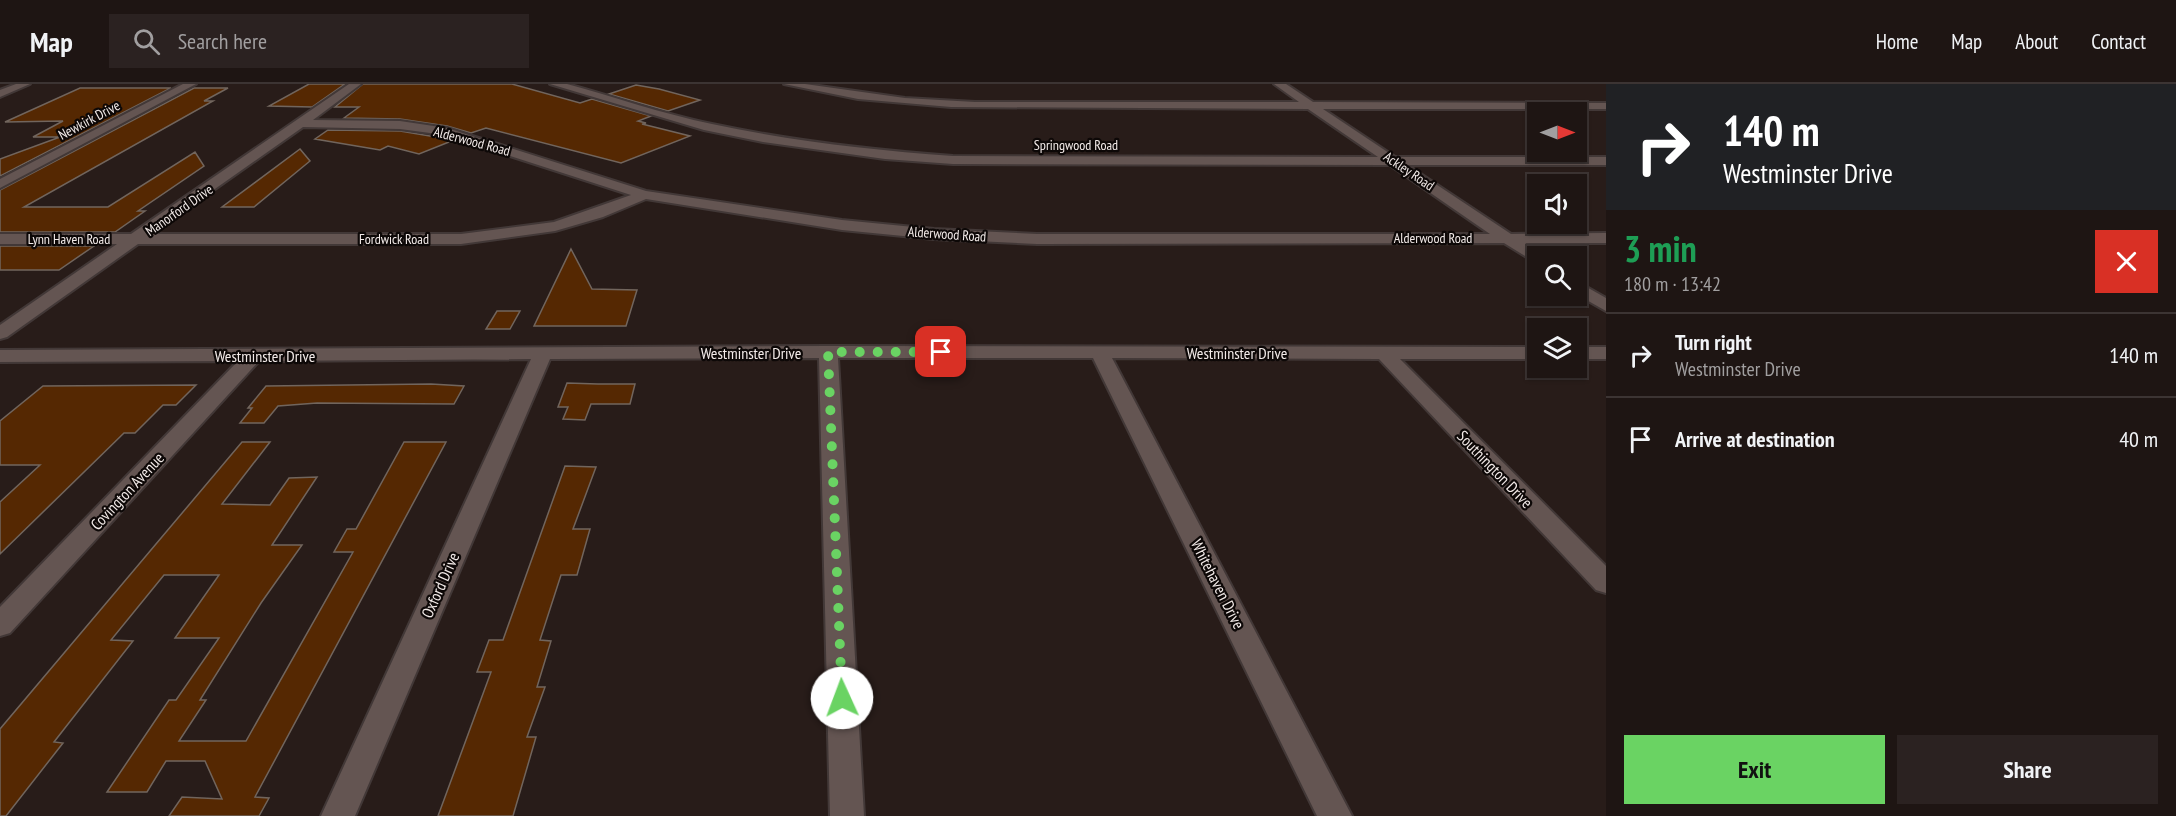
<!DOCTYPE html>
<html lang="en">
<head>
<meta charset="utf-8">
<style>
  :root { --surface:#1e1513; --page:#2b2221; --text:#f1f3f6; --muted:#a19fa0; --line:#3c3433; --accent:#6ad363 }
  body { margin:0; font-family:"PT Sans Narrow",sans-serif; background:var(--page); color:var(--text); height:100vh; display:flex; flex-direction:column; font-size:22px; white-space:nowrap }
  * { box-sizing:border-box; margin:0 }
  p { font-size:20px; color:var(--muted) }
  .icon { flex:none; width:33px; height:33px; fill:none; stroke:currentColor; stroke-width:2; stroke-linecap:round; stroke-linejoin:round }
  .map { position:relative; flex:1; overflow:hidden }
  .panel { display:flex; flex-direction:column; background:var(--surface); width:570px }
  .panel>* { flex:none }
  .hud { background:#202124; color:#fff; overflow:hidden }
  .needle { width:39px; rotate:90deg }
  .controls { position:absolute; left:1527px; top:18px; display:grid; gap:12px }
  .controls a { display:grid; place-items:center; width:60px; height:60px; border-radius:0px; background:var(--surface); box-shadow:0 2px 4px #0004,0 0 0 2px var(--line); font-size:30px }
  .pin { position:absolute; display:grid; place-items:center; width:51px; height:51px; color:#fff; margin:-26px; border-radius:12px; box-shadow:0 3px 9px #0006 }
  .me { position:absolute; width:66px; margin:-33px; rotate:358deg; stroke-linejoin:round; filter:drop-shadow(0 0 4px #0008) }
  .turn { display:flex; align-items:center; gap:21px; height:126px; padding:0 18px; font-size:27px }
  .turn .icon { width:78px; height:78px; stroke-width:2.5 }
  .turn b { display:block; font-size:42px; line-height:51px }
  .round { display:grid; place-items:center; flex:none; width:63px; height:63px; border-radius:0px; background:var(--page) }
  .overview { display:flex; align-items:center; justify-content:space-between; height:102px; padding:0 18px }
  h1 { font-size:36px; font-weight:800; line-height:45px; color:#1e9e55 }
  .action { display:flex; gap:12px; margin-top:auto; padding:12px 18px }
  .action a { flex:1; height:69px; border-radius:0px; background:var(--accent); color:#111; font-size:24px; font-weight:800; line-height:69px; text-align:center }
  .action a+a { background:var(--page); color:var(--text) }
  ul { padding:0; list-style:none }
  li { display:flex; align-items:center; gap:18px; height:84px; padding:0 18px; border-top:2px solid var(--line) }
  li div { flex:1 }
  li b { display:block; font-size:22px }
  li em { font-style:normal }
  header { display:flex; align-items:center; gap:36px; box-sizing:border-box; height:84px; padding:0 30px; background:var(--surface); border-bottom:2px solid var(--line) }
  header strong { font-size:28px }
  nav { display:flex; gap:33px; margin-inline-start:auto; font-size:21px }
  .search { width:420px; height:54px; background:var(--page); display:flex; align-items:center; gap:15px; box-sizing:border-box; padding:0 21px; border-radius:0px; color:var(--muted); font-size:22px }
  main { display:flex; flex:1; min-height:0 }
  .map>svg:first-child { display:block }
  .building { fill:#552802; stroke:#71655d; stroke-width:1.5 }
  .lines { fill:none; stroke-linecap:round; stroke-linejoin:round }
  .street-casing { stroke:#423837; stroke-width:4 }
  .street { fill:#645552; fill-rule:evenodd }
  .route { stroke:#6ad363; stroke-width:10; stroke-dasharray:0 18 }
  .labels { text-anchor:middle; stroke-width:4.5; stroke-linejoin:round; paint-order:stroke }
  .far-street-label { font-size:14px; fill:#f3ebe9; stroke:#0d0807 }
  .street-label { font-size:16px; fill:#f3ebe9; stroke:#0d0807 }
</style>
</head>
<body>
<header>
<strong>Map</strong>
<div class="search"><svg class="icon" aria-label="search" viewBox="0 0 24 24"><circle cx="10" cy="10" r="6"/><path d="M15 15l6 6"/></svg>Search here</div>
<nav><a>Home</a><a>Map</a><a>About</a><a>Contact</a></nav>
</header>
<main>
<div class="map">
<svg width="1606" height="732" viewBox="0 0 1606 732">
  <rect width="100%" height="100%" fill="#281c19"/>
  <path class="building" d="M309,0H345L312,23L269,22Z
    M363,0H512L580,19L592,15L651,32L638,37L646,39L642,40L690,52L621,79L486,44L471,49L447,42L400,35L344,34L359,23H335Z
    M636,1L659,5L700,16L668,27L609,10Z
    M80,4H171L0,92V75L60,53H33L63,37L5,38Z
    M194,4H228L204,17H213L24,123H108L195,68L204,82L138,127H145L115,148H0V106Z
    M328,46L400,47L454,56L419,70L388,62L380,66L315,55Z
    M300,65L310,77L254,123H222Z
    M0,162H94L59,186H0Z
    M571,165L592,205L637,206L626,242H534Z
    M497,227H520L510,245H486Z
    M567,299L598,300H635L630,320H591L585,336L563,335L568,323H558Z
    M431,300L464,302L454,320L317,319L278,322L264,339H240L252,324H248L266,302Z
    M196,301L176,321H163L135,349H124L0,470V418L40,381H0V337L43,302Z
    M242,358H270L222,420L270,421L289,394L317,393L272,461H302L261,519L200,616H206L179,657H246L353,468H334L347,445H356L404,358H446L255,713L269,714L259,732H169L182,713L222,715L205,677H166L147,708H107L169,616H176L219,554H175L219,491H164L111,556L133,557L54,658L63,659L6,732H0V645Z
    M565,382L596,383L573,445H590L577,491H561L540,556L551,557L537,603H545L527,653H536L513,732H438L491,588H477L489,556H503Z"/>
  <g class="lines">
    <defs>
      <path id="street" d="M16,0H30L0,13V6Z
        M183,0H196L0,104V95Z
        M349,0H361L313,36L400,37L447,44L646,107L842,136L934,145L1037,150H1490L1390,81L953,80L885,75L763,58L704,46L550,0H567C615,13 663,30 712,40C792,57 872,66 953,72L1378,73L1308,25L951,23L858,15L784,0H805L905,14L975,18H1299L1274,0H1286L1313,18L1606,19V25H1323L1395,73H1606V81H1407L1511,150L1606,149V159H1525L1544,172H1538V180L1504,159L1037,160L934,155L842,146L646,115L603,133L555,147L461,160H138L7,253L0,255V241L117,160H0V150H131ZM303,43L400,45L445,51L631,111L554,138L461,150H151Z
        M1576,197L1606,214V227L1576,210Z
        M828,262L1538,263V275H1400L1606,482V509L1596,506L1379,275L1112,274L1352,732H1317L1093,274H838L864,732H830L819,274L550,275L355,732H321L531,275L259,277L10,549L0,552V523L238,277L0,278V266Z
        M1576,263H1606V275H1576Z"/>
    </defs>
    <use href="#street" class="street-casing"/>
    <use href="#street" class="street"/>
  </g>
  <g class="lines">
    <path class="route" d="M842,614L828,268H941"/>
  </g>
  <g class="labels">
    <g class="far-street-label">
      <text transform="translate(89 36) rotate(-28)" y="5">Newkirk Drive</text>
      <text transform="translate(472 57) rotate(15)" y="5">Alderwood Road</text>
      <text x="1076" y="66">Springwood Road</text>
      <text transform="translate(1409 87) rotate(34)" y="5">Ackley Road</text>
      <text transform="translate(179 126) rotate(-35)" y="5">Manorford Drive</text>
      <text transform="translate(947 150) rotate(4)" y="5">Alderwood Road</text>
      <text x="1433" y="159">Alderwood Road</text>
      <text x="69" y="160">Lynn Haven Road</text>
      <text x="394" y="160">Fordwick Road</text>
    </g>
    <g class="street-label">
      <text x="751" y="275">Westminster Drive</text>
      <text x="1237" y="275">Westminster Drive</text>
      <text x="265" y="278">Westminster Drive</text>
      <text transform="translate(1495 385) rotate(46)" y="6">Southington Drive</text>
      <text transform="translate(127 407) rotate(-47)" y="6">Covington Avenue</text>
      <text transform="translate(1218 500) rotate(63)" y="6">Whitehaven Drive</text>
      <text transform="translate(440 501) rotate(-66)" y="6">Oxford Drive</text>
    </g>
  </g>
</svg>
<div class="controls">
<a><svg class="needle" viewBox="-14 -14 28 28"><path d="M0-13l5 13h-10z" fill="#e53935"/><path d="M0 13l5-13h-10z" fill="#a19fa0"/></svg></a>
<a><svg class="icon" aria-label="sound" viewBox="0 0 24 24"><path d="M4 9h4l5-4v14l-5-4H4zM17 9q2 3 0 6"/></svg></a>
<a><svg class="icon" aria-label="search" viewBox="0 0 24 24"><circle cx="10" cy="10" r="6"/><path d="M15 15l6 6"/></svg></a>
<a><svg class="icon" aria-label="layers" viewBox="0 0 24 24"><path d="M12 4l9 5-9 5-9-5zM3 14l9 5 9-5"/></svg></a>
</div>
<div class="pin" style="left:941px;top:268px;background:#d93025"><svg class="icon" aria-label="arrive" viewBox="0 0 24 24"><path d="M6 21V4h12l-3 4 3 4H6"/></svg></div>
<svg class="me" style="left:842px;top:614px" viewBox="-20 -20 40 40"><circle r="19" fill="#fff"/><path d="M0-13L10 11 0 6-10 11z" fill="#6ad363"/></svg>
</div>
<section class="panel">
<div class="hud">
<div class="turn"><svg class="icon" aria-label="right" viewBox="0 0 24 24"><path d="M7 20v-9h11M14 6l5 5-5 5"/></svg><div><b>140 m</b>Westminster Drive</div></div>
</div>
<div class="overview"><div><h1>3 min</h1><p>180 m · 13:42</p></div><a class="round" style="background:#d93025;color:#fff"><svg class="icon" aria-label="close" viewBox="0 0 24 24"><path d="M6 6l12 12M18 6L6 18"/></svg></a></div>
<ul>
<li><svg class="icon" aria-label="right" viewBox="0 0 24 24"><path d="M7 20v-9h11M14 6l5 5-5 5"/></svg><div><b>Turn right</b><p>Westminster Drive</p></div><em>140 m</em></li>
<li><svg class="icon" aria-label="arrive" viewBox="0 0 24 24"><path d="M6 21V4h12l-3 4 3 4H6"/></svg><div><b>Arrive at destination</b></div><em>40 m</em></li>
</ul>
<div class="action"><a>Exit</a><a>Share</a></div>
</section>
</main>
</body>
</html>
